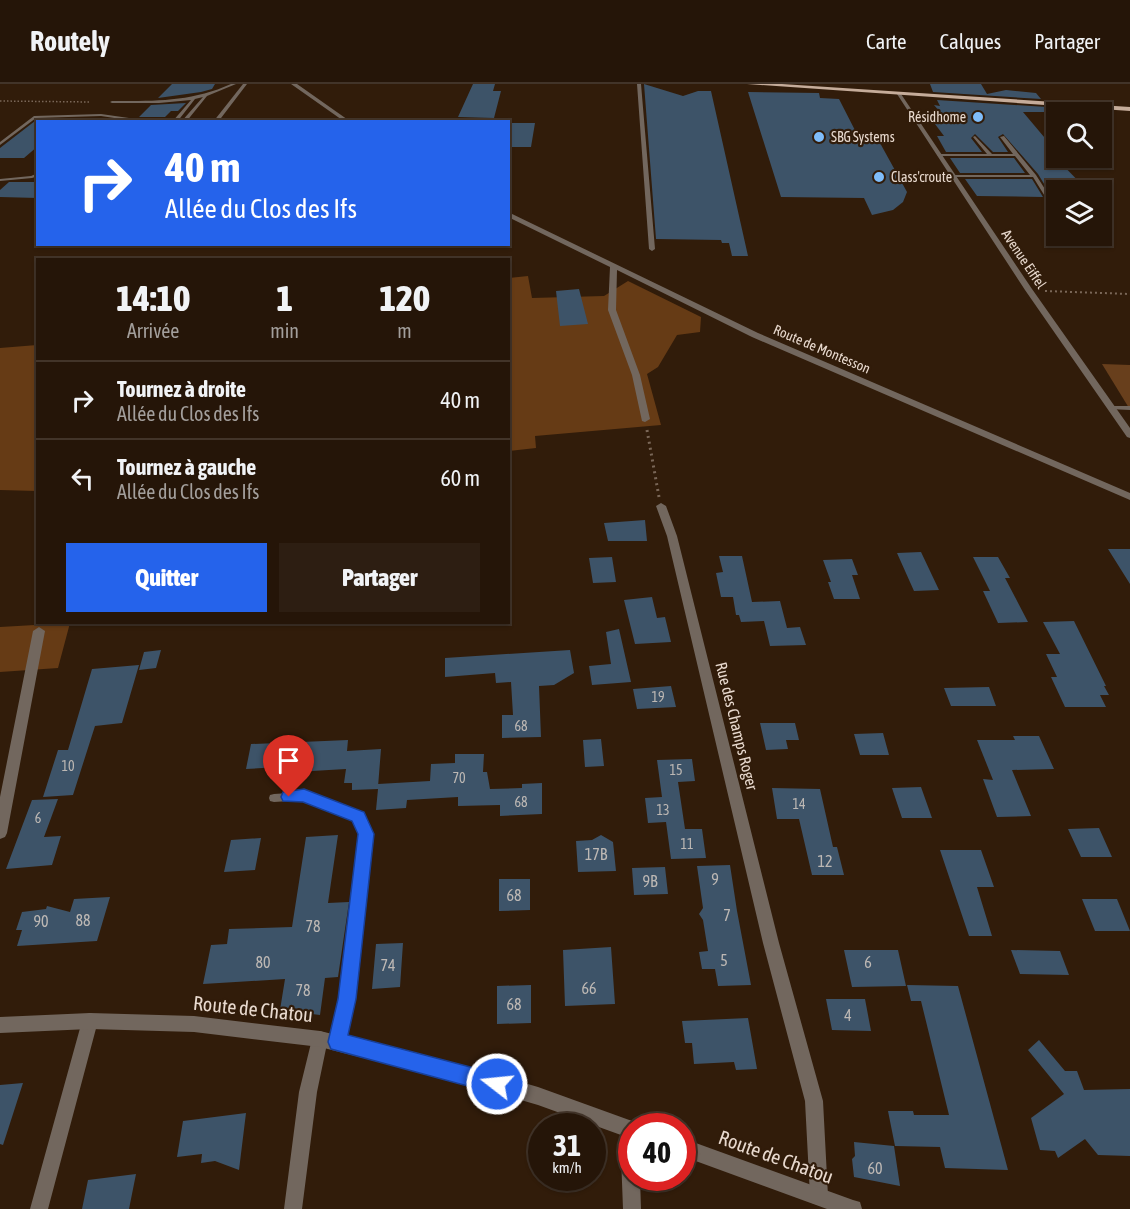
<!DOCTYPE html>
<html lang="fr">
<head>
<meta charset="utf-8">
<style>
  :root { --surface:#251508; --page:#2d1e12; --text:#f1f3f6; --muted:#a39f9c; --line:#423429; --accent:#2563eb }
  body { margin:0; font-family:"Asap Condensed",sans-serif; background:var(--page); color:var(--text); height:100vh; display:flex; flex-direction:column; font-size:22px; white-space:nowrap }
  * { box-sizing:border-box; margin:0 }
  p { font-size:20px; color:var(--muted) }
  .icon { flex:none; width:33px; height:33px; fill:none; stroke:currentColor; stroke-width:2; stroke-linecap:round; stroke-linejoin:round }
  .map { position:relative; flex:1; overflow:hidden }
  .panel { position:absolute; left:36px; top:174px; width:474px; height:366px; display:flex; flex-direction:column; background:var(--surface); border-radius:0px; box-shadow:0 2px 4px #0004,0 0 0 2px var(--line) }
  .panel>* { flex:none }
  .top-card { position:absolute; left:36px; top:36px; width:474px; height:126px; border-radius:0px; box-shadow:0 2px 4px #0004,0 0 0 2px var(--line); background:#2563eb; color:#fff; overflow:hidden }
  .controls { position:absolute; left:1046px; top:18px; display:grid; gap:12px }
  .controls a { display:grid; place-items:center; width:66px; height:66px; border-radius:0px; background:var(--surface); box-shadow:0 2px 4px #0004,0 0 0 2px var(--line); font-size:30px }
  .speed { position:absolute; left:528px; top:1029px; display:flex; gap:12px; font-size:30px; font-weight:700; text-align:center }
  .speed>* { display:grid; place-content:center; width:78px; height:78px; border-radius:50%; background:var(--surface); box-shadow:0 2px 4px #0004,0 0 0 2px var(--line); line-height:1 }
  .speed small { font-size:15px; font-weight:400 }
  .speed .limit { border:9px solid #d22; background:#fff; color:#111 }
  .pin { position:absolute; display:grid; place-items:center; width:51px; height:51px; color:#fff; margin:-62px -26px; border-radius:50% 50% 50% 0; rotate:-45deg; box-shadow:0 0 6px #0007 }
  .pin .icon { rotate:45deg }
  .me { position:absolute; width:66px; margin:-33px; rotate:286deg; stroke-linejoin:round; filter:drop-shadow(0 0 4px #0008) }
  .turn { display:flex; align-items:center; gap:21px; height:126px; padding:0 30px; font-size:27px }
  .turn .icon { width:78px; height:78px; stroke-width:2.5 }
  .turn b { display:block; font-size:42px; line-height:51px }
  .eta { display:flex; justify-content:space-evenly; align-items:center; height:102px; text-align:center }
  .eta b { font-size:36px; font-weight:800; line-height:42px }
  .button { display:flex; gap:12px; margin-top:auto; padding:12px 30px }
  .button a { flex:1; height:69px; border-radius:0px; background:var(--accent); color:#fff; font-size:24px; font-weight:800; line-height:69px; text-align:center }
  .button a+a { background:var(--page); color:var(--text) }
  ul { padding:0; list-style:none }
  li { display:flex; align-items:center; gap:18px; height:78px; padding:0 30px; border-top:2px solid var(--line) }
  li div { flex:1 }
  li b { display:block; font-size:22px }
  li em { font-style:normal }
  header { display:flex; align-items:center; gap:36px; box-sizing:border-box; height:84px; padding:0 30px; background:var(--surface); border-bottom:2px solid var(--line) }
  header strong { font-size:28px }
  nav { display:flex; gap:33px; margin-inline-start:auto; font-size:21px }
  .map>svg:first-child { display:block }
  .green { fill:#683f1c }
  .forest { fill:#663b15 }
  .building { fill:#3d5368 }
  .lines { fill:none; stroke-linecap:round; stroke-linejoin:round }
  .path-far2 { stroke:#7a6758; stroke-width:1.5; stroke-dasharray:1.5 2; stroke-linecap:butt }
  .path-far1 { stroke:#7a6758; stroke-width:2; stroke-dasharray:2 3; stroke-linecap:butt }
  .path { stroke:#7a6758; stroke-width:3; stroke-dasharray:2 4; stroke-linecap:butt }
  .service { fill:#72675e; fill-rule:evenodd }
  .minor { fill:#72675e; fill-rule:evenodd }
  .tertiary { fill:#72675e; fill-rule:evenodd }
  .primary { fill:#c5ac9a; fill-rule:evenodd }
  .route { fill:#2563eb; stroke:#184099; stroke-width:1.5 }
  .poi-dot { fill:#7fbdfa; stroke:#311c0a; stroke-width:2 }
  .labels { text-anchor:middle; stroke-width:4.5; stroke-linejoin:round; paint-order:stroke }
  .far-poi-label { font-size:14px; fill:#e8d9ce; stroke:#311c0a; text-anchor:start }
  .far-street-label { font-size:14px; fill:#e8d9ce; stroke:#311c0a }
  .number-label { font-size:14px; fill:#bdb8b4 }
  .street-label { font-size:16px; fill:#e8d9ce; stroke:#311c0a }
  .near-number-label { font-size:16px; fill:#bdb8b4 }
  .near-street-label { font-size:20px; fill:#e8d9ce; stroke:#311c0a }
</style>
</head>
<body>
<header>
<strong>Routely</strong>
<nav><a>Carte</a><a>Calques</a><a>Partager</a></nav>
</header>
<div class="map">
<svg width="1130" height="1125" viewBox="0 0 1130 1125">
  <rect width="100%" height="100%" fill="#311c0a"/>
  <path class="green" d="M1102,280L1130,281V325L1129,324Z"/>
  <path class="forest" d="M528,192L532,214L604,212L628,197L701,233L700,248L677,251L658,283L647,290L661,341L535,352L536,364L509,367V194Z
    M37,261V407L0,406V264Z
    M70,539L58,584L0,588V543Z"/>
  <path class="building" d="M172,0H215L212,5L201,8L158,14Z
    M473,0H495L493,7H501L494,34L458,33Z
    M644,0L683,12L698,7H711L748,172H732L729,159H722L721,156L656,155Z
    M930,0H981L987,10L1006,6L1036,9L1041,15L933,8Z
    M748,8L819,9L820,14L839,15L861,58L880,59L907,108L903,118L893,126L872,131L864,114L781,113Z
    M937,16L1047,23L1050,28H1023L1055,66H1051L1056,74L1087,106H1056V113H1052L1038,90L1003,50L998,53L1008,68H993L975,50L971,54L982,68H946L937,52H944L926,28H940L934,21L940,22Z
    M186,19L178,27H171L165,33H139L151,21Z
    M35,37H67L38,38V62L24,74H0V64Z
    M508,39H535L531,63H508Z
    M950,74H1014L1025,89H960Z
    M965,95H1032L1043,113L977,112Z
    M9,98H38V114L0,113V106Z
    M579,205L588,240L560,242L556,207Z
    M645,436L647,457H608L604,439Z
    M1108,465H1130V500Z
    M921,468L939,506L914,507L897,469Z
    M719,472H742L752,518L780,517L787,544L800,543L806,561L770,562L764,537L741,538L739,531H736L733,513H721L716,489L723,488Z
    M612,473L616,498L593,499L589,474Z
    M973,473H998L1010,494H1005L1028,538L998,539L983,507H990Z
    M852,475L858,491H852L860,515H834L828,498H831L823,476Z
    M652,513L657,534L665,533L671,558L635,560L624,516Z
    M1074,537L1106,602H1104L1109,611H1100L1106,623H1065L1051,593H1057L1046,570H1060L1043,538Z
    M619,545L631,598L592,601L589,582L611,580L606,548Z
    M161,566L156,584L139,586L144,568Z
    M570,566L574,589L554,601L539,602L541,653L502,654V631H513L511,598L496,599L495,589L445,593V574Z
    M139,581L122,639L95,642L73,711L43,713L58,666H68L92,585Z
    M671,602L676,623L637,625L633,605Z
    M989,603L996,622H951L944,604Z
    M760,639H795L799,656H786L788,665L766,666Z
    M883,649L889,671H860L854,650Z
    M1013,652H1039L1054,685L1012,686L1031,732L997,733L983,695L993,696L977,656H1015Z
    M601,655L604,682L585,683L583,656Z
    M348,656L347,667L381,665L378,703V700L430,697L431,680L455,679V670H484L483,688H487L490,705L522,704V700L542,699V730L500,732V721L458,722V713L407,716L406,724L376,726L378,705L352,706V699H344L346,685L312,687L313,681L246,685L251,660Z
    M692,675L695,697L678,698L685,745H702L706,774L671,775L666,738L648,739L645,714L662,713L657,676Z
    M921,703L932,734H902L892,704Z
    M772,704L820,705L833,763H837L844,791H812L799,735H777Z
    M58,715L44,753L61,752L52,781L6,785L32,716Z
    M1099,744L1112,773H1081L1068,745Z
    M338,751L328,819L349,818L338,893L325,894L320,931L280,926L285,895L203,900L211,861L227,860L229,845L292,843L306,753Z
    M601,751L613,758L616,787L578,788L576,757L592,756Z
    M261,754L255,786L224,788L231,756Z
    M940,766H981L994,803H977L992,852H969Z
    M730,781L737,827L751,901L718,902L715,885H702L699,868L708,867L703,836L699,830L703,824L697,782Z
    M665,783L668,810L634,811L632,784Z
    M499,795H530V826L499,827Z
    M110,813L97,857L17,862L22,846H16L22,828L46,825L47,822L70,828L74,815Z
    M1082,815H1117L1130,847H1095Z
    M403,859L400,903L372,905L376,860Z
    M611,863L615,920L565,922L563,866Z
    M844,866H898L906,902L852,903Z
    M1011,866L1060,867L1069,891L1020,890Z
    M531,901V939L497,940V902Z
    M907,901L958,902L1008,1086L945,1084L940,1063L895,1062L888,1027H913L914,1031H949L921,917H911Z
    M826,915H865L871,947L832,946Z
    M748,934L757,985L736,986L734,978L694,980L692,959H685L682,937Z
    M1039,956L1065,987H1077L1084,1006L1130,1005V1072L1098,1071L1085,1055L1058,1074L1055,1067L1040,1066L1031,1034L1064,1010L1028,966Z
    M23,999L3,1061L0,1060V1001Z
    M246,1029L239,1086L215,1077L201,1079L202,1070L177,1073L183,1037Z
    M854,1058L894,1062L900,1102L854,1093L852,1075L855,1072Z
    M136,1090L129,1125H82L88,1096Z"/>
  <g class="lines">
    <path class="path-far2" d="M0,17L90,18"/>
    <path class="path-far1" d="M1045,207L1130,210"/>
    <path class="path" d="M647,346L659,413"/>
    <path class="service" d="M231,0H236L207,12L186,38H181L203,13L195,15L177,38H172L191,16L159,19H112L110,18L112,17C155,17 191,18 231,0Z
      M243,0H247L218,38H213Z
      M637,0H641L655,165L652,167L649,165Z
      M101,30L157,38H141L101,32L36,34L0,61V58L34,32Z
      M975,52L992,70H1013L1000,53L1004,52L1036,91L1050,113V114H1046L1033,93H951V92L953,91H1030L1015,72H939L937,71L939,70H987L973,53Z
      M38,89V92L32,94L0,97V95L31,92Z
      M1111,322H1130V326L1109,325L1108,324Z
      M304,708L362,730L371,750L353,915L343,958L341,962L337,964L333,962L331,958L341,915L361,750L354,736L304,716L274,718L270,717L269,714L270,711L274,710Z"/>
    <path class="minor" d="M291,0H297L351,38H345Z
      M897,10H901L1032,205L1130,344V354L1127,353L1025,206Z
      M508,128L758,249L1130,409V416L752,253L617,186L616,226L640,291L650,335L645,338L642,337L632,291L608,226L610,183L508,133Z
      M661,419L666,422L677,452L779,859L823,1017L828,1112L826,1119L819,1121L812,1119L810,1112L805,1017L763,859L667,452L656,422Z
      M39,543L45,547L7,749L5,753L0,755V713L33,547Z
      M90,929L96,931L98,937L48,1125H30L82,937L84,931Z
      M320,947L326,949L328,955L317,1008L302,1125H284L299,1008L312,955L314,949Z
      M629,1036L635,1039L637,1042H632V1094H640L641,1125H623L620,1045L623,1039Z"/>
    <path class="tertiary" d="M90,929L194,932L320,947L477,985L538,1003L632,1037L638,1040L639,1042H632V1055L538,1021L477,1003L320,963L194,948L90,945L0,949V933Z
      M682,1054L853,1116L860,1118L862,1125H827L682,1072Z"/>
    <path class="primary" d="M747,0H782L1130,23V27Z"/>
  </g>
  <path class="route" d="M304,705L364,728L374,750L356,915L348,951L497,990L504,993L507,1000L504,1007L497,1010L331,965L328,958L338,915L358,750L352,737L303,718L283,717L281,713L283,708Z"/>
  <g class="poi-dot">
    <circle cx="978" cy="33" r="6"/>
    <circle cx="819" cy="53" r="6"/>
    <circle cx="879" cy="93" r="6"/>
  </g>
  <g class="labels">
    <g class="far-poi-label">
      <text x="966" y="38" text-anchor="end">Résidhome</text>
      <text x="831" y="58">SBG Systems</text>
      <text x="891" y="98">Class'croute</text>
    </g>
    <g class="far-street-label">
      <text transform="translate(1024 175) rotate(56)" y="5">Avenue Eiffel</text>
      <text transform="translate(822 265) rotate(23)" y="5">Route de Montesson</text>
    </g>
    <g class="number-label">
      <text x="658" y="618">19</text>
      <text x="521" y="647">68</text>
      <text x="68" y="687">10</text>
      <text x="676" y="691">15</text>
      <text x="459" y="699">70</text>
      <text x="521" y="723">68</text>
      <text x="799" y="725">14</text>
      <text x="663" y="731">13</text>
      <text x="38" y="739">6</text>
      <text x="687" y="765">11</text>
    </g>
    <g class="street-label">
      <text transform="translate(737 642) rotate(76)" y="6">Rue des Champs Roger</text>
    </g>
    <g class="near-number-label">
      <text x="596" y="776">17B</text>
      <text x="825" y="783">12</text>
      <text x="715" y="801">9</text>
      <text x="650" y="803">9B</text>
      <text x="514" y="817">68</text>
      <text x="727" y="837">7</text>
      <text x="83" y="842">88</text>
      <text x="41" y="843">90</text>
      <text x="313" y="848">78</text>
      <text x="724" y="882">5</text>
      <text x="263" y="884">80</text>
      <text x="868" y="884">6</text>
      <text x="388" y="887">74</text>
      <text x="589" y="910">66</text>
      <text x="303" y="912">78</text>
      <text x="514" y="926">68</text>
      <text x="848" y="937">4</text>
      <text x="875" y="1090">60</text>
    </g>
    <g class="near-street-label">
      <text transform="translate(253 925) rotate(6)" y="7">Route de Chatou</text>
      <text transform="translate(776 1073) rotate(20)" y="7">Route de Chatou</text>
    </g>
  </g>
</svg>
<div class="controls">
<a><svg class="icon" aria-label="search" viewBox="0 0 24 24"><circle cx="10" cy="10" r="6"/><path d="M15 15l6 6"/></svg></a>
<a><svg class="icon" aria-label="layers" viewBox="0 0 24 24"><path d="M12 4l9 5-9 5-9-5zM3 14l9 5 9-5"/></svg></a>
</div>
<div class="speed"><div>31<small>km/h</small></div><div class="limit">40</div></div>
<div class="pin" style="left:289px;top:713px;background:#d93025"><svg class="icon" aria-label="arrive" viewBox="0 0 24 24"><path d="M6 21V4h12l-3 4 3 4H6"/></svg></div>
<svg class="me" style="left:497px;top:1000px" viewBox="-20 -20 40 40"><circle r="17" fill="#2563eb" stroke="#fff" stroke-width="3"/><path d="M0-11L8 9 0 5-8 9z" fill="#fff"/></svg>
<div class="top-card">
<div class="turn"><svg class="icon" aria-label="right" viewBox="0 0 24 24"><path d="M7 20v-9h11M14 6l5 5-5 5"/></svg><div><b>40 m</b>Allée du Clos des Ifs</div></div>
</div>
<section class="panel">
<div class="eta">
<div><b>14:10</b><p>Arrivée</p></div>
<div><b>1</b><p>min</p></div>
<div><b>120</b><p>m</p></div>
</div>
<ul>
<li><svg class="icon" aria-label="right" viewBox="0 0 24 24"><path d="M7 20v-9h11M14 6l5 5-5 5"/></svg><div><b>Tournez à droite</b><p>Allée du Clos des Ifs</p></div><em>40 m</em></li>
<li><svg class="icon" aria-label="left" viewBox="0 0 24 24"><path d="M17 20v-9H6M10 6l-5 5 5 5"/></svg><div><b>Tournez à gauche</b><p>Allée du Clos des Ifs</p></div><em>60 m</em></li>
</ul>
<div class="button"><a>Quitter</a><a>Partager</a></div>
</section>
</div>
</body>
</html>
